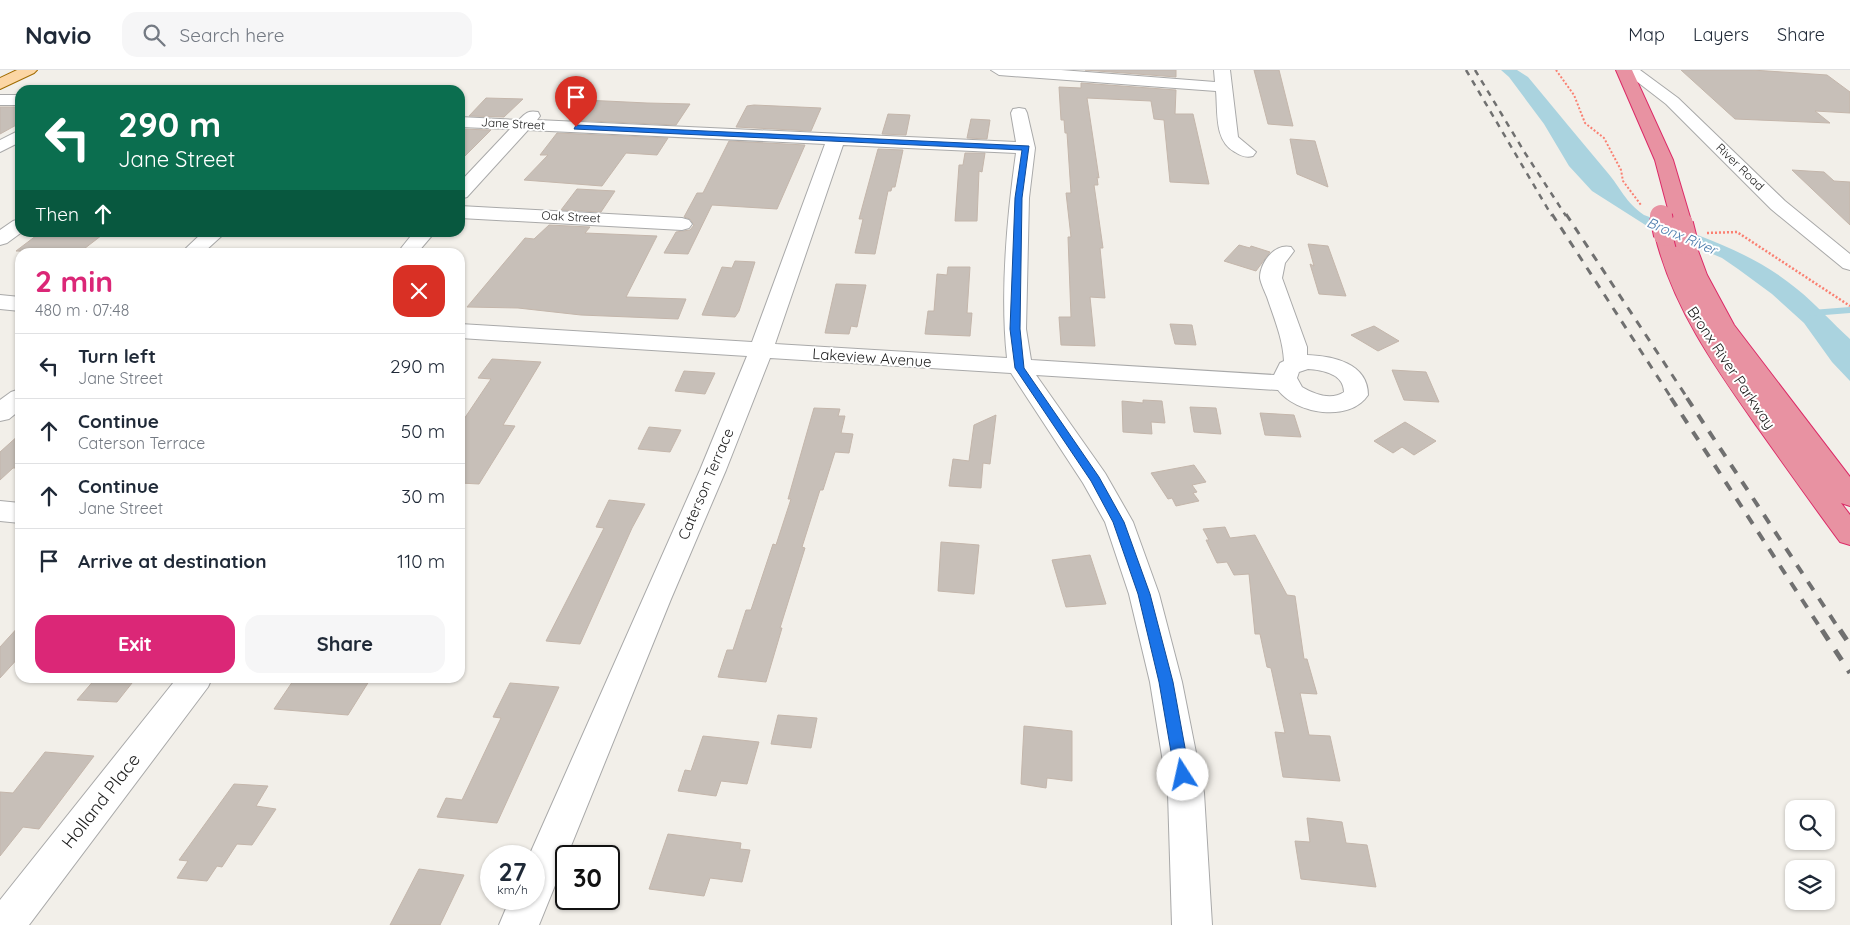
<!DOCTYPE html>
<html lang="en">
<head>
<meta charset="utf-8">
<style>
  :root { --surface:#fff; --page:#f6f6f7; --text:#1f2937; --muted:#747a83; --line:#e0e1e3; --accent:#db2777 }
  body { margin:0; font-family:Quicksand,sans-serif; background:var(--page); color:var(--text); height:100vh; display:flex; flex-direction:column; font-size:19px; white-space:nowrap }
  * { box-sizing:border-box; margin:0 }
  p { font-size:16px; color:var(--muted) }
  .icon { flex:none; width:28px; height:28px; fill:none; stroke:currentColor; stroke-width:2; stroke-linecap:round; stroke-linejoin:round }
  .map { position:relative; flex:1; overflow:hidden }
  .sheet { position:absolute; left:15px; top:178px; width:450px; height:435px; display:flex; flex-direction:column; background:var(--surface); border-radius:15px; box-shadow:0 1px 4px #0004 }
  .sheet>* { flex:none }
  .guide { position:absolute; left:15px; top:15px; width:450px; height:152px; border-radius:15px; box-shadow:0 1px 4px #0004; background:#0b6e4f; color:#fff; overflow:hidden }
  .tools { position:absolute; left:1785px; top:730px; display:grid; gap:10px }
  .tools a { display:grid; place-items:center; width:50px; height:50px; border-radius:10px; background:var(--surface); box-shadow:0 1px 4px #0004; font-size:25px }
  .speed { position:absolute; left:480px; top:775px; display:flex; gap:10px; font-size:25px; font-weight:700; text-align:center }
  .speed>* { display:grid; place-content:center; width:65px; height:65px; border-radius:50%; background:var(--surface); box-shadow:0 1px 4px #0004; line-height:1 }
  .speed small { font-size:12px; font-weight:400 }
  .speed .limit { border:2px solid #111; border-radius:8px; background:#fff; color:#111 }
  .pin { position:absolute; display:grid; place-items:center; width:42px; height:42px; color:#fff; margin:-51px -21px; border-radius:50% 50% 50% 0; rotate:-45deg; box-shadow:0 0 5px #0007 }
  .pin .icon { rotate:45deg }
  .me { position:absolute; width:55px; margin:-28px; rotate:350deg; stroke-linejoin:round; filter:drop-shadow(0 0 4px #0008) }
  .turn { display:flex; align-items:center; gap:18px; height:105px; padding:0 20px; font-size:22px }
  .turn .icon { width:65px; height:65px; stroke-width:2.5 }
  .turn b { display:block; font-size:35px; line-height:42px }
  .then { display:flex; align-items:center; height:48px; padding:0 20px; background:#0003; gap:10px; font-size:19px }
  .round { display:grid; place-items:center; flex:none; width:52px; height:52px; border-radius:15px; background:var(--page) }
  .summary { display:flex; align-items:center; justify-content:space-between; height:85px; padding:0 20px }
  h1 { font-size:30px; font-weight:800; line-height:38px; color:var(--accent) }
  .button { display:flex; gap:10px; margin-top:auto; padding:10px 20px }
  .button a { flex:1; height:58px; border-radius:15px; background:var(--accent); color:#fff; font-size:20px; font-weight:800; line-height:58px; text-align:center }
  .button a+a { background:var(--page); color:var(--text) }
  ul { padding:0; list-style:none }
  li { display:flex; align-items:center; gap:15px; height:65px; padding:0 20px; border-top:1px solid var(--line) }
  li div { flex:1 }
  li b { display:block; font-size:19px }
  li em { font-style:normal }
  header { display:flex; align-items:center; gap:30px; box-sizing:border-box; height:70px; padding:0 25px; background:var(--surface); border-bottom:1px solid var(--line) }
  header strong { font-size:24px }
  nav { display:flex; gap:28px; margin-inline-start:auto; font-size:18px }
  .search { width:350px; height:45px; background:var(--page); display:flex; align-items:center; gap:12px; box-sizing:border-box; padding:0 18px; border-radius:15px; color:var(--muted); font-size:19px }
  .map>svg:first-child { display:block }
  .water { fill:#aad3df }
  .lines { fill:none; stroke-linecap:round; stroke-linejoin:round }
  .stream { stroke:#aad3df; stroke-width:6 }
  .building { fill:#c7bfb8; stroke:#c4b6ab }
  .minor-casing { stroke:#a9a9a9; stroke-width:2 }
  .major-casing { stroke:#a06b00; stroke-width:2 }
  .highway-casing { stroke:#dc2a67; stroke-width:2 }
  .path-far1 { stroke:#fa8072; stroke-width:2; stroke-dasharray:2 2; stroke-linecap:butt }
  .path { stroke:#fa8072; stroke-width:2.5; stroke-dasharray:2 2; stroke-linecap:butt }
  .minor { fill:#fff; fill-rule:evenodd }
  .major { fill:#fcd6a4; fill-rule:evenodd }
  .highway { fill:#e892a2; fill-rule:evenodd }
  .rail-far3 { stroke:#707070; stroke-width:2.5; stroke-dasharray:6 6; stroke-linecap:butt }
  .rail-far2 { stroke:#707070; stroke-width:3; stroke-dasharray:8 8; stroke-linecap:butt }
  .rail-far1 { stroke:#707070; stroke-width:4; stroke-dasharray:10 10; stroke-linecap:butt }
  .rail { stroke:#707070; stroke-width:5; stroke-dasharray:12 12; stroke-linecap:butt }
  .highway-bridge-casing { stroke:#dc2a67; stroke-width:24; stroke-linecap:butt }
  .highway-bridge { stroke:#e892a2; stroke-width:22 }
  .route { fill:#1a73e8; stroke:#114b97 }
  .labels { text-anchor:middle; stroke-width:4; stroke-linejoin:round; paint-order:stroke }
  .far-street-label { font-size:12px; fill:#222; stroke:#fff }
  .far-water-label { font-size:14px; font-style:italic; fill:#4a7aab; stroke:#fff }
  .street-label { font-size:15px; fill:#222; stroke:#fff }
  .near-street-label { font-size:18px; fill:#222; stroke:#fff }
</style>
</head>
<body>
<header>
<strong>Navio</strong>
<div class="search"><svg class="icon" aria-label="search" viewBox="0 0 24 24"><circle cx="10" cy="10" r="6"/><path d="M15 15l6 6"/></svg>Search here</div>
<nav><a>Map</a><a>Layers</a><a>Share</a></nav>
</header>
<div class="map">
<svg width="1850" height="855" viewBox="0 0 1850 855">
  <rect width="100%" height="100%" fill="#f2efe9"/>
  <path class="water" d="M1501,0H1517L1528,7C1554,38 1580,70 1607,102C1621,118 1625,132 1644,145C1697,165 1753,182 1797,219C1816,234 1832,253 1850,269V311L1832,292L1804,253L1772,224L1738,199L1722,188L1647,156L1592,121L1569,96L1544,54L1509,7Z"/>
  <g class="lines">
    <path class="stream" d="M1812,243L1850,240"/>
  </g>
  <path class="building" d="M1085,0H1176V7Z
    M1254,0H1279L1293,56L1268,54Z
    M1681,0H1752L1827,5L1850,22V43L1815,41L1830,53L1735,49Z
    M1081,13L1176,20L1175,44H1193L1209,114L1170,112L1164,50L1154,49L1151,31L1087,28L1099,108L1097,107L1098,115H1094L1103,178H1100L1105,228L1090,227L1095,276L1061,275L1059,247H1071L1068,167H1071L1066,123H1071L1067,63H1065L1064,50H1061L1059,17L1081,18Z
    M486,28L523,29L504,47L469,46Z
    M585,30L647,33L690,34L676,55L569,50Z
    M747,36L754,35L821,38L811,61L736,57Z
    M0,37H20V53L0,64Z
    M888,44L910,45L906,65L882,64Z
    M971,49L990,50L987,69L967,68Z
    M460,59L491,60L460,91Z
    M557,63L668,68L657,85L626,83L602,116L524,110L548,85H540Z
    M1290,69L1315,71L1328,117L1297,104Z
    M729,71L805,75L777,139L712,135L688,184L664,183L676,162L690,160L694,155L690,149L684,147L697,123H703Z
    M878,79L903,80L895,117H892L891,121H888L875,184L855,183L863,149H859Z
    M965,83H985L982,102L979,101L977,151H955L959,95H963Z
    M1792,100L1824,102L1834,111L1850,112V155Z
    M577,119L615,121L601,142L561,140Z
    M549,155L590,157L585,163L657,166L626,227L686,229L678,249L581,245L518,238L467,237L525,168L534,169Z
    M41,162H106L80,182L16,181Z
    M1308,174L1328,176L1346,226L1319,224L1310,194L1314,196Z
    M1239,175L1250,178L1251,176L1270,182L1256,201L1224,191Z
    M735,191L755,192L739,241L735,247L702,245L722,197L732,198Z
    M948,197H970L967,243H972L970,266L925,264L928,241H934L937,204L947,205Z
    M836,214L866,215L857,257L851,256L849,264L825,263Z
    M1170,254L1192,255L1196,275L1175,274Z
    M1374,256L1399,271L1378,281L1351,265Z
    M492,289L541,292L503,355L515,356L479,414L460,413V355L491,309L478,308Z
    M1392,300L1426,302L1439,332L1404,330Z
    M684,301L715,303L705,324L675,321Z
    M1143,330L1162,331L1165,353L1151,352L1152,364L1123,362L1122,331L1143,333Z
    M1190,337L1216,338L1221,364L1194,362Z
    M814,338L840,339L838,346H845L841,363L853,364L849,383L835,382L823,420H820L802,477L805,478L780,558H782L766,612L718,607L727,580H733L746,540H751L773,474L776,475L791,429H788Z
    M1260,343L1294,345L1301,367L1265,365Z
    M996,345L990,394L983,393L981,418L949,416L953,389L969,391L974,355Z
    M1405,352L1436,371L1414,385L1402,377L1393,383L1374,371Z
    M649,357L681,360L670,382L638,379Z
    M20,364V398H13L0,410V382Z
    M1194,395L1206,412L1192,415L1197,422L1193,423L1199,431L1176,436L1172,428L1168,429L1151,403Z
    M609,430L645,434L632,458L580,574L546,571L604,458L596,457Z
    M1225,457L1230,468L1255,465L1287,525L1295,526L1304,589H1307L1317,624L1300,623L1309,665L1330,666L1340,711L1283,707L1275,662L1285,663L1271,598L1267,597L1260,564H1255L1249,504L1234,505L1227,492L1217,493L1206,470H1209L1203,459Z
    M941,472L979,475L974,524L938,521Z
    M1090,485L1106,534L1066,537L1052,490Z
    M20,555V586L0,608V577Z
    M96,608H136L117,632L77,630Z
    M295,608H371L348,645L274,639Z
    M510,613L559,617L497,753L437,747L446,728L462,730L501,648L493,647Z
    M778,645L817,648L811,678L771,674Z
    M1024,656L1072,661V711L1047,708L1046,718L1021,714Z
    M703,666L759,672L747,714L721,711L716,726L678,721L685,700L691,701Z
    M45,682L94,686L39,759L23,757L0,786V722L13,723Z
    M234,714L268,716L256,736L276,739L252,775L237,774L222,797L217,796L207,811L177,808L188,791L179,790Z
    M1307,748L1342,752L1346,773L1367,775L1376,817L1301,809L1295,771L1310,772Z
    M668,764L741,773L740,779L750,780L742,812L710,808L704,826L649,819Z
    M419,799L464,805L440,855H390Z"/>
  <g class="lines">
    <defs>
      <path id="minor" d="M991,0H1061L1215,12L1214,0H1230L1238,67L1256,82L1253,86C1246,88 1241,86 1235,82C1214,71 1218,42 1216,21L999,5Z
        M1622,0H1640L1678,28L1785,131L1850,184V200L1843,198L1771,139L1666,34Z
        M0,25H20V35H0Z
        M1019,38L1025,39L1027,43L1035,78L1029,128L1026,259L1031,290L1274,305L1280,293L1284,291C1283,269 1274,248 1267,227C1265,222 1261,214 1260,208C1260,192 1275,173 1291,177L1294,181L1285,193L1282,208L1307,277V285C1333,286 1368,293 1368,325C1350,353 1296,344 1278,320L1036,305L1105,403L1133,452L1159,524L1182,612L1204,723L1212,855H1172L1168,723L1150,612L1129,524L1105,452L1083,413L1011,303L770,288L726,400L671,529L539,855H499L510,829H534V786H529L700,400L747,286L460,268V254L752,272L825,74L528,60L467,127L460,129V112L510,59L460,57V47L519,50C525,43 529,40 538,42L540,46L537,50L1016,72L1011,43L1013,39ZM843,75L1016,83C1007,147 1000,224 1007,288L775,274ZM1308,299C1323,300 1344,304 1344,322C1331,331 1314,324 1302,317L1297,308L1299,302Z
        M20,60V72L0,82V70Z
        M460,136L682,148L689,150L692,154L689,158L682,160L460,148Z
        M20,149V162H22L7,173L0,175V160L13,151Z
        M203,162H226L204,182H182Z
        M414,162H435L418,182H398Z
        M0,225L20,227V241L0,239Z
        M20,319V340L9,349L0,351V330L11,322Z
        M0,431L20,433V453L0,451Z
        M177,608H212L208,617L29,855H0V830Z"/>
      <path id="major" d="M17,0H37L34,3L0,19V8Z"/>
      <path id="highway" d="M1616,0H1632L1673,90L1692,154L1689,158H1675L1672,154L1655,90Z
        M1665,159L1672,161L1677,173L1680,170L1687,168L1694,170L1707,205L1734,255L1850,407V436L1841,433L1850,445V475L1840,472C1812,434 1785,396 1758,358C1715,297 1673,238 1655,165L1658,161Z"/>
    </defs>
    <use href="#minor" class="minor-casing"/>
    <use href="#major" class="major-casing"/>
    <use href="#highway" class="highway-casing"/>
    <path class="path-far1" d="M1556,0L1574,25L1585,53L1604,68L1621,100L1623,111L1641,135"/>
    <path class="path" d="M1707,163L1737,162L1850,236"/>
    <use href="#minor" class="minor"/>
    <use href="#major" class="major"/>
    <use href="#highway" class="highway"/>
    <path class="rail-far3" d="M1466,0L1552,146
      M1475,0L1525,83L1566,146"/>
    <path class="rail-far2" d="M1552,144L1672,329
      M1566,144L1688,329"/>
    <path class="rail-far1" d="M1671,328L1823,562
      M1687,328L1841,562"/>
    <path class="rail" d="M1822,560L1850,603
      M1840,560L1850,575"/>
    <defs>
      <path id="highway-bridge" d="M1661,146L1665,165
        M1682,154L1687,174"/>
    </defs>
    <use href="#highway-bridge" class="highway-bridge-casing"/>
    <use href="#highway-bridge" class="highway-bridge"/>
  </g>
  <path class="route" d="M576,55L1029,76L1022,128L1020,259L1024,298L1099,407L1124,452L1150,524L1173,612L1190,705L1188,709L1183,711L1177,709L1175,705L1159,612L1138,524L1113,452L1091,411L1015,298L1010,259L1015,128L1022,80L574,59Z"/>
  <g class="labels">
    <g class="far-street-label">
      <text transform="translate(513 54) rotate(3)" y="4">Jane Street</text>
      <text transform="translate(1740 97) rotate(44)" y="4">River Road</text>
      <text transform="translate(571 147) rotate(3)" y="4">Oak Street</text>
    </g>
    <g class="far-water-label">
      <text transform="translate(1682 166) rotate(23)" y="5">Bronx River</text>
    </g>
    <g class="street-label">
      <text transform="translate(872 288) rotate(4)" y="5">Lakeview Avenue</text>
      <text transform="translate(1731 298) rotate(56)" y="5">Bronx River Parkway</text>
      <text transform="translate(706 414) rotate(-67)" y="5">Caterson Terrace</text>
    </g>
    <g class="near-street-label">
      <text transform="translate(101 731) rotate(-52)" y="6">Holland Place</text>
    </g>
  </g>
</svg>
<div class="tools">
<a><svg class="icon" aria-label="search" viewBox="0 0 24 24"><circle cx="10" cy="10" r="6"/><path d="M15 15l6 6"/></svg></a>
<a><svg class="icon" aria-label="layers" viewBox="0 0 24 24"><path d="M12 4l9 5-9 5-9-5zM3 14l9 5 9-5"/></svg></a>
</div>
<div class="speed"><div>27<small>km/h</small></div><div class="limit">30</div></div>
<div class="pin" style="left:576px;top:57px;background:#d93025"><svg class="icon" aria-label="arrive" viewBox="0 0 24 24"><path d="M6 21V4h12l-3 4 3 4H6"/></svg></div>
<svg class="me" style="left:1183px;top:705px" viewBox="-20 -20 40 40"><circle r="19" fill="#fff"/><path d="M0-13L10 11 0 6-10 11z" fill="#1a73e8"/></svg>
<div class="guide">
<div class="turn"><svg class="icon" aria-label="left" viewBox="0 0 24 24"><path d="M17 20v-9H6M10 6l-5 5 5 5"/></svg><div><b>290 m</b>Jane Street</div></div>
<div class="then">Then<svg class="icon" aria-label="ahead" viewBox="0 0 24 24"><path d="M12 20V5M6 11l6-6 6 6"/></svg></div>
</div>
<section class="sheet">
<div class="summary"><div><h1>2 min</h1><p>480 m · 07:48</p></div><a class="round" style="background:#d93025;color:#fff"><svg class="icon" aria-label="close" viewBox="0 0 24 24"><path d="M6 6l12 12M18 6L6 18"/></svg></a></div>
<ul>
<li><svg class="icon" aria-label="left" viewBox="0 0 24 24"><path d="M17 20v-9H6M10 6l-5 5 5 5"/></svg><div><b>Turn left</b><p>Jane Street</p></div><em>290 m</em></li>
<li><svg class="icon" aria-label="ahead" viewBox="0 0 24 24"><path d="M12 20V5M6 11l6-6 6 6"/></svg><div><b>Continue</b><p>Caterson Terrace</p></div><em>50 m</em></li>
<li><svg class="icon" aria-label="ahead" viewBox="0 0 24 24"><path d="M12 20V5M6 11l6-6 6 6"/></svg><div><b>Continue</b><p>Jane Street</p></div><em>30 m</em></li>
<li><svg class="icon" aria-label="arrive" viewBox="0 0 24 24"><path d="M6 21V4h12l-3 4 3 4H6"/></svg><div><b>Arrive at destination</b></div><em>110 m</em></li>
</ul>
<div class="button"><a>Exit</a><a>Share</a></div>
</section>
</div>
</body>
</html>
